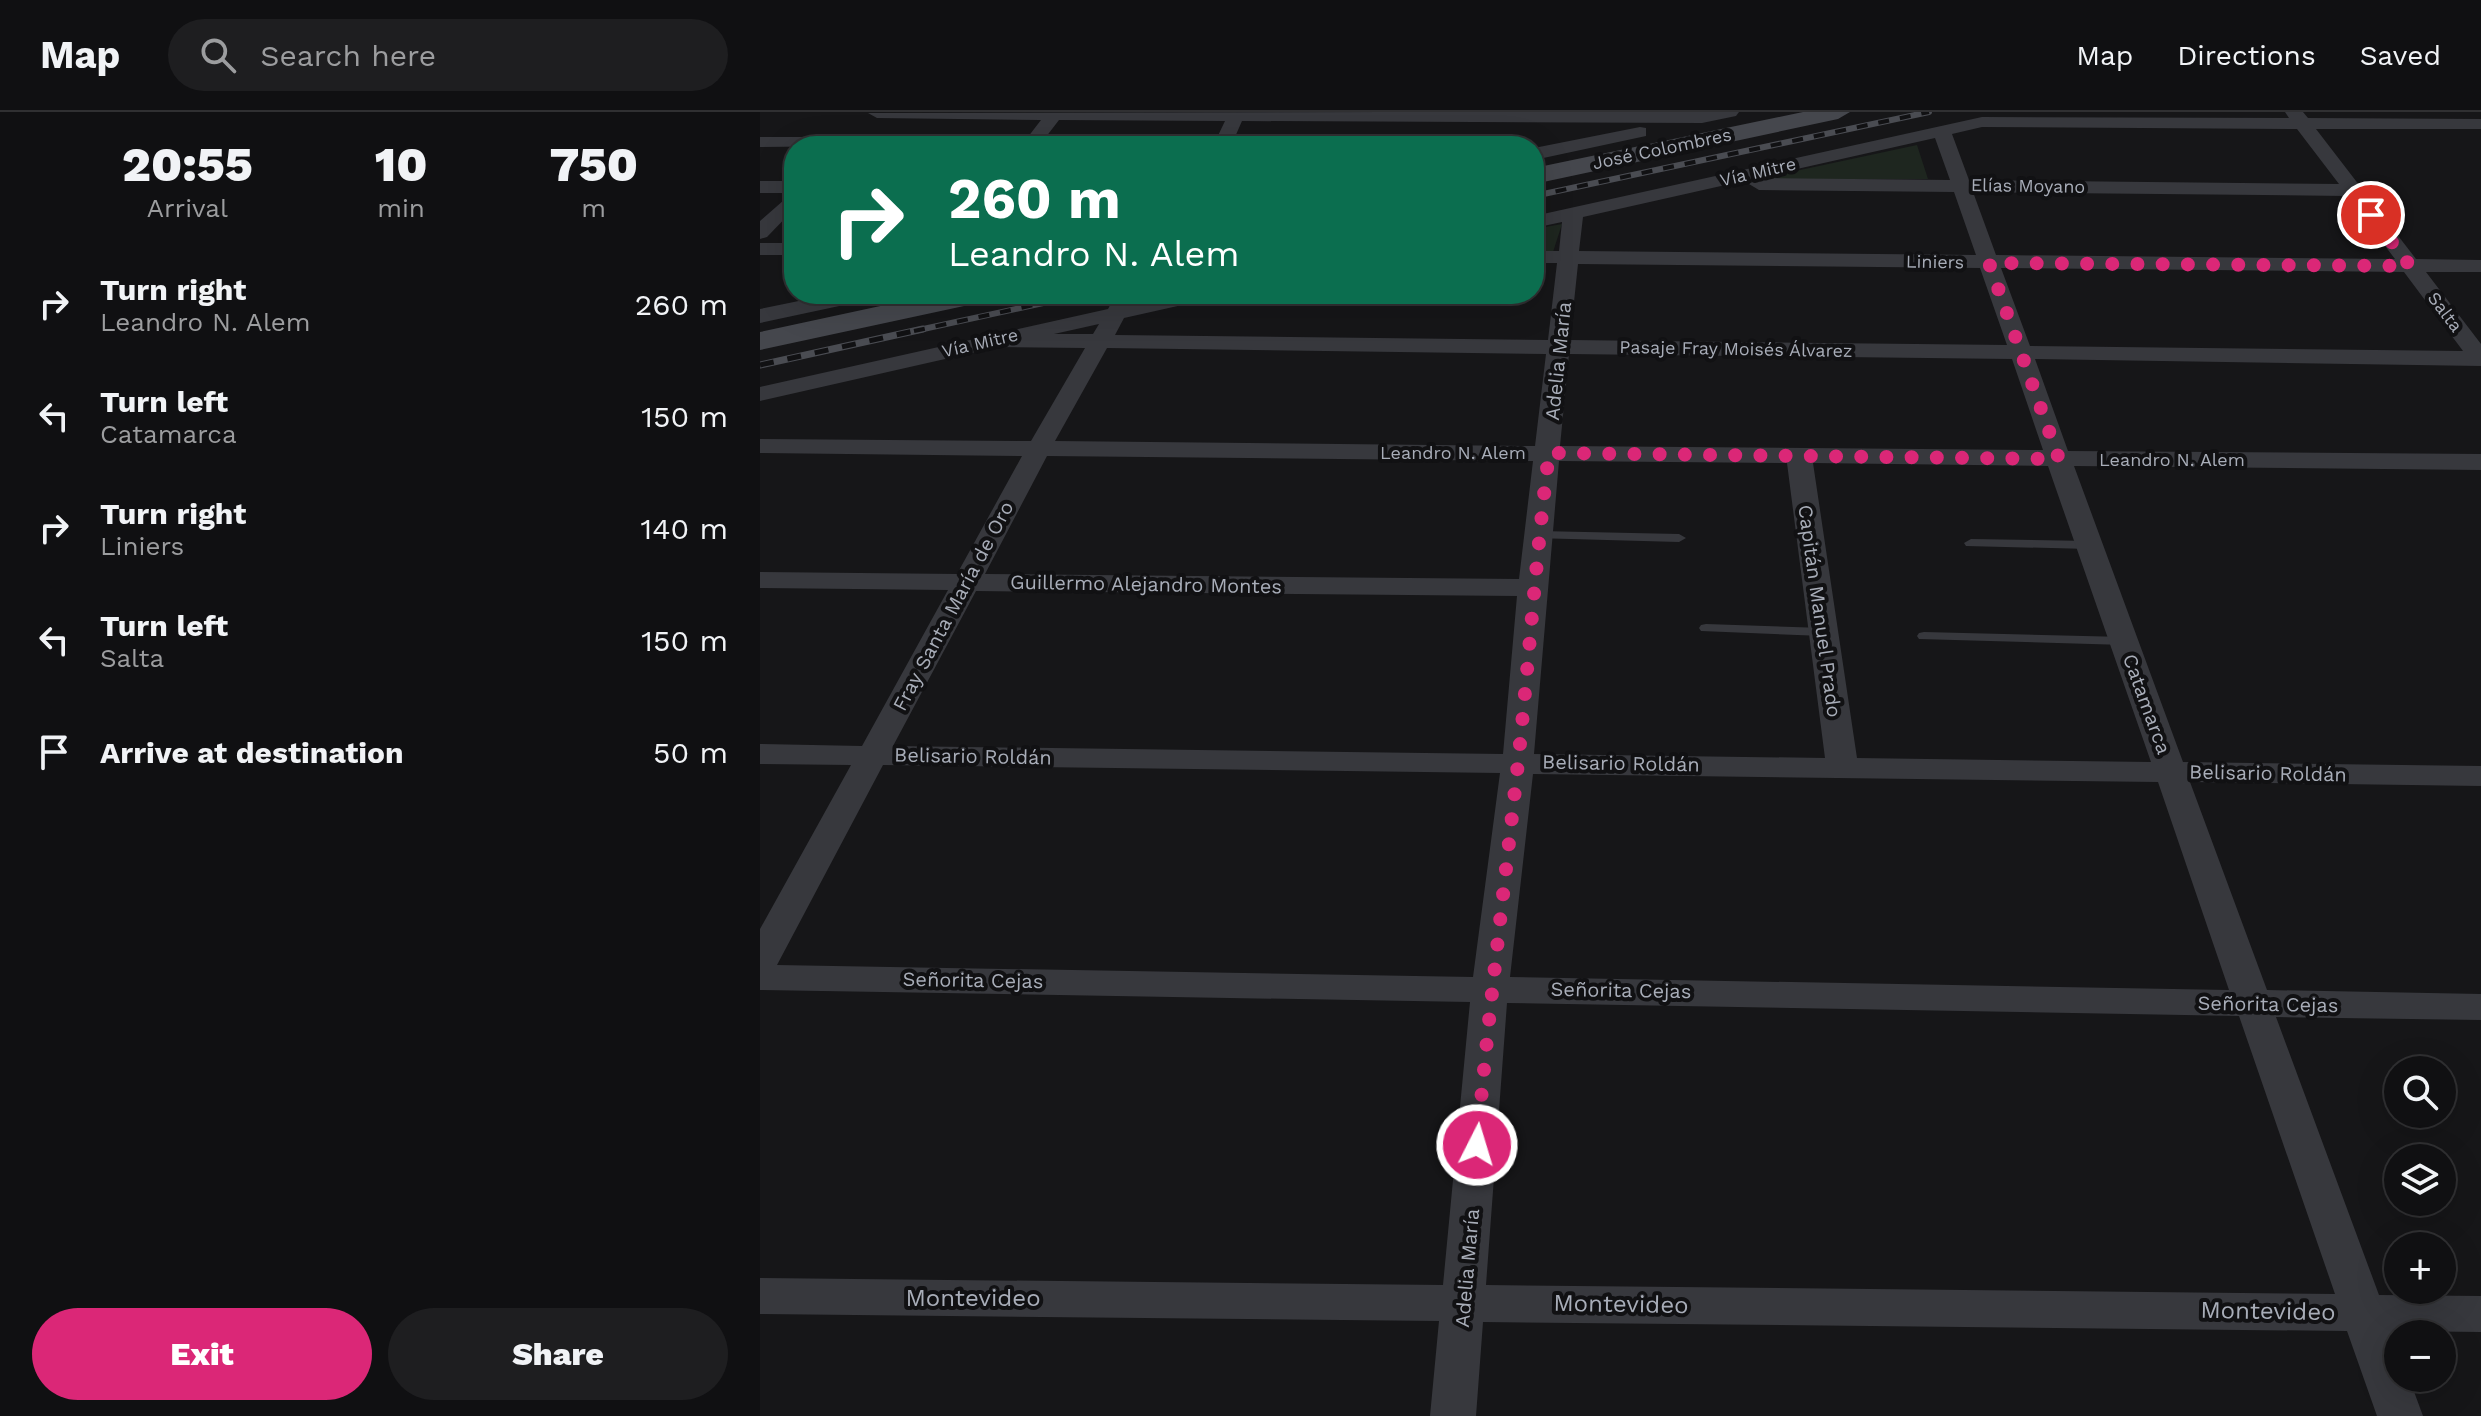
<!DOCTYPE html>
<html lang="en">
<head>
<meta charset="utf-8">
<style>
  :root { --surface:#101012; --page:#1e1e20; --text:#f1f3f6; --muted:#9c9d9f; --line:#303032; --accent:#db2777 }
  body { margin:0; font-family:"Work Sans",sans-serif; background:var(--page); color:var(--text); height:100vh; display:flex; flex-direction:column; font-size:30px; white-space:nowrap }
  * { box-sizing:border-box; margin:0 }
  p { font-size:26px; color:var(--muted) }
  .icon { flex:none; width:44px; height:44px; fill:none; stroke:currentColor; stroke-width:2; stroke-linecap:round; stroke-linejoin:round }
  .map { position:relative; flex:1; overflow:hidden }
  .panel { display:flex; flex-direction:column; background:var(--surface); width:760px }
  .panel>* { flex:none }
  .hud { position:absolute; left:24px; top:24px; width:760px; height:168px; border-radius:32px; box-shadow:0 8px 32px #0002,0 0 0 2px var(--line); background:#0b6e4f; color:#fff; overflow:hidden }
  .buttons { position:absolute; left:1624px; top:944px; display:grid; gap:16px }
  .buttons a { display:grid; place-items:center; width:72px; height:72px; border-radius:50%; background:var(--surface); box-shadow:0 8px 32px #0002,0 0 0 2px var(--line); font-size:40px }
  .pin { position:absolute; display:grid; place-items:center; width:68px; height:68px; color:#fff; margin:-34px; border:4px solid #fff; border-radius:50%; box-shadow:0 2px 8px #0007 }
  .me { position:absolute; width:88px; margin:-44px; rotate:5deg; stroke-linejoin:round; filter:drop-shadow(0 0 6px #0008) }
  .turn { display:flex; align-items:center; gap:28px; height:168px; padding:0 32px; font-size:36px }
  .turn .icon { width:104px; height:104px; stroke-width:2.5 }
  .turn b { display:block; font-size:56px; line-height:68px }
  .eta { display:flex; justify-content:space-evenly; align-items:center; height:136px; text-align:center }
  .eta b { font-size:48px; font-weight:800; line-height:56px }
  .cta { display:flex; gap:16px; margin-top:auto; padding:16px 32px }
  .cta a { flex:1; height:92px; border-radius:48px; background:var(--accent); color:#fff; font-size:32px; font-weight:800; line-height:92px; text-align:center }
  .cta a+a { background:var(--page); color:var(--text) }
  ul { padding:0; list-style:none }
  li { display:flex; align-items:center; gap:24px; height:112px; padding:0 32px }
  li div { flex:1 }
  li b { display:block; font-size:30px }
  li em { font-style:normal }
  header { display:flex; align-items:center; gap:48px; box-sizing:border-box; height:112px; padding:0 40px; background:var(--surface); border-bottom:2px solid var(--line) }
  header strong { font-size:38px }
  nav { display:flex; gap:44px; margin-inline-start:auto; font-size:28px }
  .search { width:560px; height:72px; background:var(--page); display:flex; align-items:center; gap:20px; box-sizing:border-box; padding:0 28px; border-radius:44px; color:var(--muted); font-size:30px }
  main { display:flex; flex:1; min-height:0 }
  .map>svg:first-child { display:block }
  .green { fill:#1e261f }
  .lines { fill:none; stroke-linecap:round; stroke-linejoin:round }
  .service { fill:#37383d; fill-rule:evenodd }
  .minor { fill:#37383d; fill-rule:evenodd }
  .secondary { fill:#45474d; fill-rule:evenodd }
  .rail-far1-casing { stroke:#4a4c52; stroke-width:6 }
  .rail-casing { stroke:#4a4c52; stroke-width:7 }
  .rail-far1 { stroke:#111113; stroke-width:4; stroke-dasharray:11; stroke-linecap:butt }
  .rail { stroke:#111113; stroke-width:5; stroke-dasharray:14; stroke-linecap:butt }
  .route { stroke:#db2777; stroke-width:14; stroke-dasharray:0 25.2 }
  .labels { text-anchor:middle; stroke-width:8; stroke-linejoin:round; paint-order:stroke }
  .far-street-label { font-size:18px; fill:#a8adb8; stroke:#111113 }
  .street-label { font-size:20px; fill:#a8adb8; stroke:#111113 }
  .near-street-label { font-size:24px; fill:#a8adb8; stroke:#111113 }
</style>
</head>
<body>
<header>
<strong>Map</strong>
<div class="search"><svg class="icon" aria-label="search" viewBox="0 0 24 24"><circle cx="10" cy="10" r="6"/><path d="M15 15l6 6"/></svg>Search here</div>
<nav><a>Map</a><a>Directions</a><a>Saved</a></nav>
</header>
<main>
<section class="panel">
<div class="eta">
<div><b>20:55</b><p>Arrival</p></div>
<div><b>10</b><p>min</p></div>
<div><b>750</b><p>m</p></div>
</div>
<ul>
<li><svg class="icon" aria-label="right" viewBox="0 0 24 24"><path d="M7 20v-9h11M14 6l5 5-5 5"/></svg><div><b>Turn right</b><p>Leandro N. Alem</p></div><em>260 m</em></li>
<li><svg class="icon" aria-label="left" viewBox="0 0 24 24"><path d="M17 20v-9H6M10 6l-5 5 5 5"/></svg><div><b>Turn left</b><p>Catamarca</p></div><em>150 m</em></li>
<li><svg class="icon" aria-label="right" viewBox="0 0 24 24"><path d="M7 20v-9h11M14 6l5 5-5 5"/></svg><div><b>Turn right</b><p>Liniers</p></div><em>140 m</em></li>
<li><svg class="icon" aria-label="left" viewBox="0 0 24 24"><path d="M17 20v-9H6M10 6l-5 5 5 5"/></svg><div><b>Turn left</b><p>Salta</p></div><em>150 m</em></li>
<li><svg class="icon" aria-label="arrive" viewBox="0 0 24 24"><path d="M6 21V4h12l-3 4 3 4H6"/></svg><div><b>Arrive at destination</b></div><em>50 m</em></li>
</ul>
<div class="cta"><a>Exit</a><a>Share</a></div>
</section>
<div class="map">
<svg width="1721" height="1304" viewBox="0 0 1721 1304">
  <rect width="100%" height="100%" fill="#161618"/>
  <path class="green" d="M1157,33L1168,67H998Z
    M802,112L793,140L774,139V117Z"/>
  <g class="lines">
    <path class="service" d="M779,419L919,422L926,426L919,430L774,426L772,423Z
      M1211,427L1330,429L1337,433L1330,437L1206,434L1204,431Z
      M946,512L1063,516L1070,520L1063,524L941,519L939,516L941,513Z
      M1164,520L1365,525L1372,529L1365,533L1159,527L1157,524L1159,521Z"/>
    <path class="minor" d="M629,0H979L976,4L942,11L482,9L471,34H453L465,9L299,8L279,34H261L281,8L117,6L108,1Z
      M1525,0H1543L1548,6L1721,7V17H1556L1656,147L1721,148V160H1666L1721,232V254L1275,247L1308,339L1721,342V358L1314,354L1423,650L1721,654V674L1430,670L1507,878L1721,882V908L1516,905L1619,1183L1721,1184V1220L1632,1219L1638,1235V1266H1649L1663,1304H1617L1587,1219L723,1210L716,1304H670L679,1209L0,1202V1166L683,1173L710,890L0,878V817L91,653L0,652V632L102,634L188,478L0,476V460L197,462L262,344L0,341V327L271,329L325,236L238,235L0,289V275L348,197L356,182H378L373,191L412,182H452L449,187L364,206L355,223L788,228L797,151H774V139H799L802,110L774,116V104L1222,5L1529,6ZM1222,15L1537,17L1579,72L1209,68L1192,22ZM1175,26L1190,68L999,66L989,72L999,78L1194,80L1216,143L819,139L823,105ZM1213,80L1587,84L1635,147L1236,143ZM818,152L1220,156L1247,233L810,228ZM1241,156L1644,160L1703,239L1270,234ZM339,212L333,222H294ZM347,236L786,242L775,334L295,329ZM809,242L1252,247L1283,338L800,334ZM287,344L773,349L759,467L225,462ZM799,349L1027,351L1065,646L774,642ZM1053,351L1288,354L1391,650L1097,646ZM216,479L757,484L743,642L133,634ZM123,653L740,661L713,865L17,853ZM773,662L1398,670L1469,878L750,865ZM747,891L1479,904L1575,1182L726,1173Z
      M880,15L886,16V24L774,48V36Z
      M0,25H88L97,30L94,34L0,35Z
      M0,69H34V97L7,125L0,127V109L32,81H0Z
      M0,131H34V143H0Z
      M73,182H115L112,187L0,211V197Z"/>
    <path class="secondary" d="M1043,0H1090L1078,7L774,72V56Z
      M176,182H233L229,188L218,191L0,238V220Z"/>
    <defs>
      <path id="rail-far1" d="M774,84L1169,0
        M154,219L325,182"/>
      <path id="rail" d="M0,253L163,217"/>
    </defs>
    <use href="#rail-far1" class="rail-far1-casing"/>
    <use href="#rail" class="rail-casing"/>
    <use href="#rail-far1" class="rail-far1"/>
    <use href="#rail" class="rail"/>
  </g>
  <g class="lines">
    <path class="route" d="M717,1033C728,905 744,778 758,651C769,548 776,444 789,341L1299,347L1229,151L1650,154L1611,103"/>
  </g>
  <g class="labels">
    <g class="far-street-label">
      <text transform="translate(902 37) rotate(-12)" y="6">José Colombres</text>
      <text transform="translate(998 60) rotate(-13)" y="6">Vía Mitre</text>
      <text transform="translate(1268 74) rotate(1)" y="6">Elías Moyano</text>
      <text transform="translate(1175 150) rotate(1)" y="6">Liniers</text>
      <text transform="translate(1685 200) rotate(53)" y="6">Salta</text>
      <text transform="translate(220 231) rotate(-13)" y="6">Vía Mitre</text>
      <text transform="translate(976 237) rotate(1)" y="6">Pasaje Fray Moisés Álvarez</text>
      <text x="693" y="347">Leandro N. Alem</text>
      <text x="1412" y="354">Leandro N. Alem</text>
    </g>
    <g class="street-label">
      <text transform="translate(798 249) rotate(-84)" y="7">Adelia María</text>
      <text transform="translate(386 472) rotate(1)" y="7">Guillermo Alejandro Montes</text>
      <text transform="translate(193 494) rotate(-62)" y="7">Fray Santa María de Oro</text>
      <text transform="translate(1060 499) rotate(82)" y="7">Capitán Manuel Prado</text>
      <text transform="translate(1387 592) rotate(70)" y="7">Catamarca</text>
      <text transform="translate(213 644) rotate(1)" y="7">Belisario Roldán</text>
      <text transform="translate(861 651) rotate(1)" y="7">Belisario Roldán</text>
      <text transform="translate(1508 661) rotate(1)" y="7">Belisario Roldán</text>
      <text transform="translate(213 868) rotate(1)" y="7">Señorita Cejas</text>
      <text transform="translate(861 878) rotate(1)" y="7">Señorita Cejas</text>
      <text transform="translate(1508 892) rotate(1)" y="7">Señorita Cejas</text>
      <text transform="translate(707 1156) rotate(-85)" y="7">Adelia María</text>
    </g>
    <g class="near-street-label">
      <text x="213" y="1194">Montevideo</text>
      <text transform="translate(861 1192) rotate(1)" y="8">Montevideo</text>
      <text transform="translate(1508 1199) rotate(1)" y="8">Montevideo</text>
    </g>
  </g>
</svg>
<div class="buttons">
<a><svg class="icon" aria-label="search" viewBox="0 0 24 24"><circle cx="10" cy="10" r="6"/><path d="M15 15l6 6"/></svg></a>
<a><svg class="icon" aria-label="layers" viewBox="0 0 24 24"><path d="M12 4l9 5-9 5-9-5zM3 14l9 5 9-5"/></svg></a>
<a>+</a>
<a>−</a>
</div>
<div class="pin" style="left:1611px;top:103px;background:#d93025"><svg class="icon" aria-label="arrive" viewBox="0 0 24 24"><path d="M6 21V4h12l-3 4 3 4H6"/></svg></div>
<svg class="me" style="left:717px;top:1033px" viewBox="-20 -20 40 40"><circle r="17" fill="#db2777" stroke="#fff" stroke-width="3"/><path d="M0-11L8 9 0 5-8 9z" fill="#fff"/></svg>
<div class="hud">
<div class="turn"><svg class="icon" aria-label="right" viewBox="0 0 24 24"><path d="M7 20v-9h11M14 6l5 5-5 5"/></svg><div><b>260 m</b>Leandro N. Alem</div></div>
</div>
</div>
</main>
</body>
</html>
